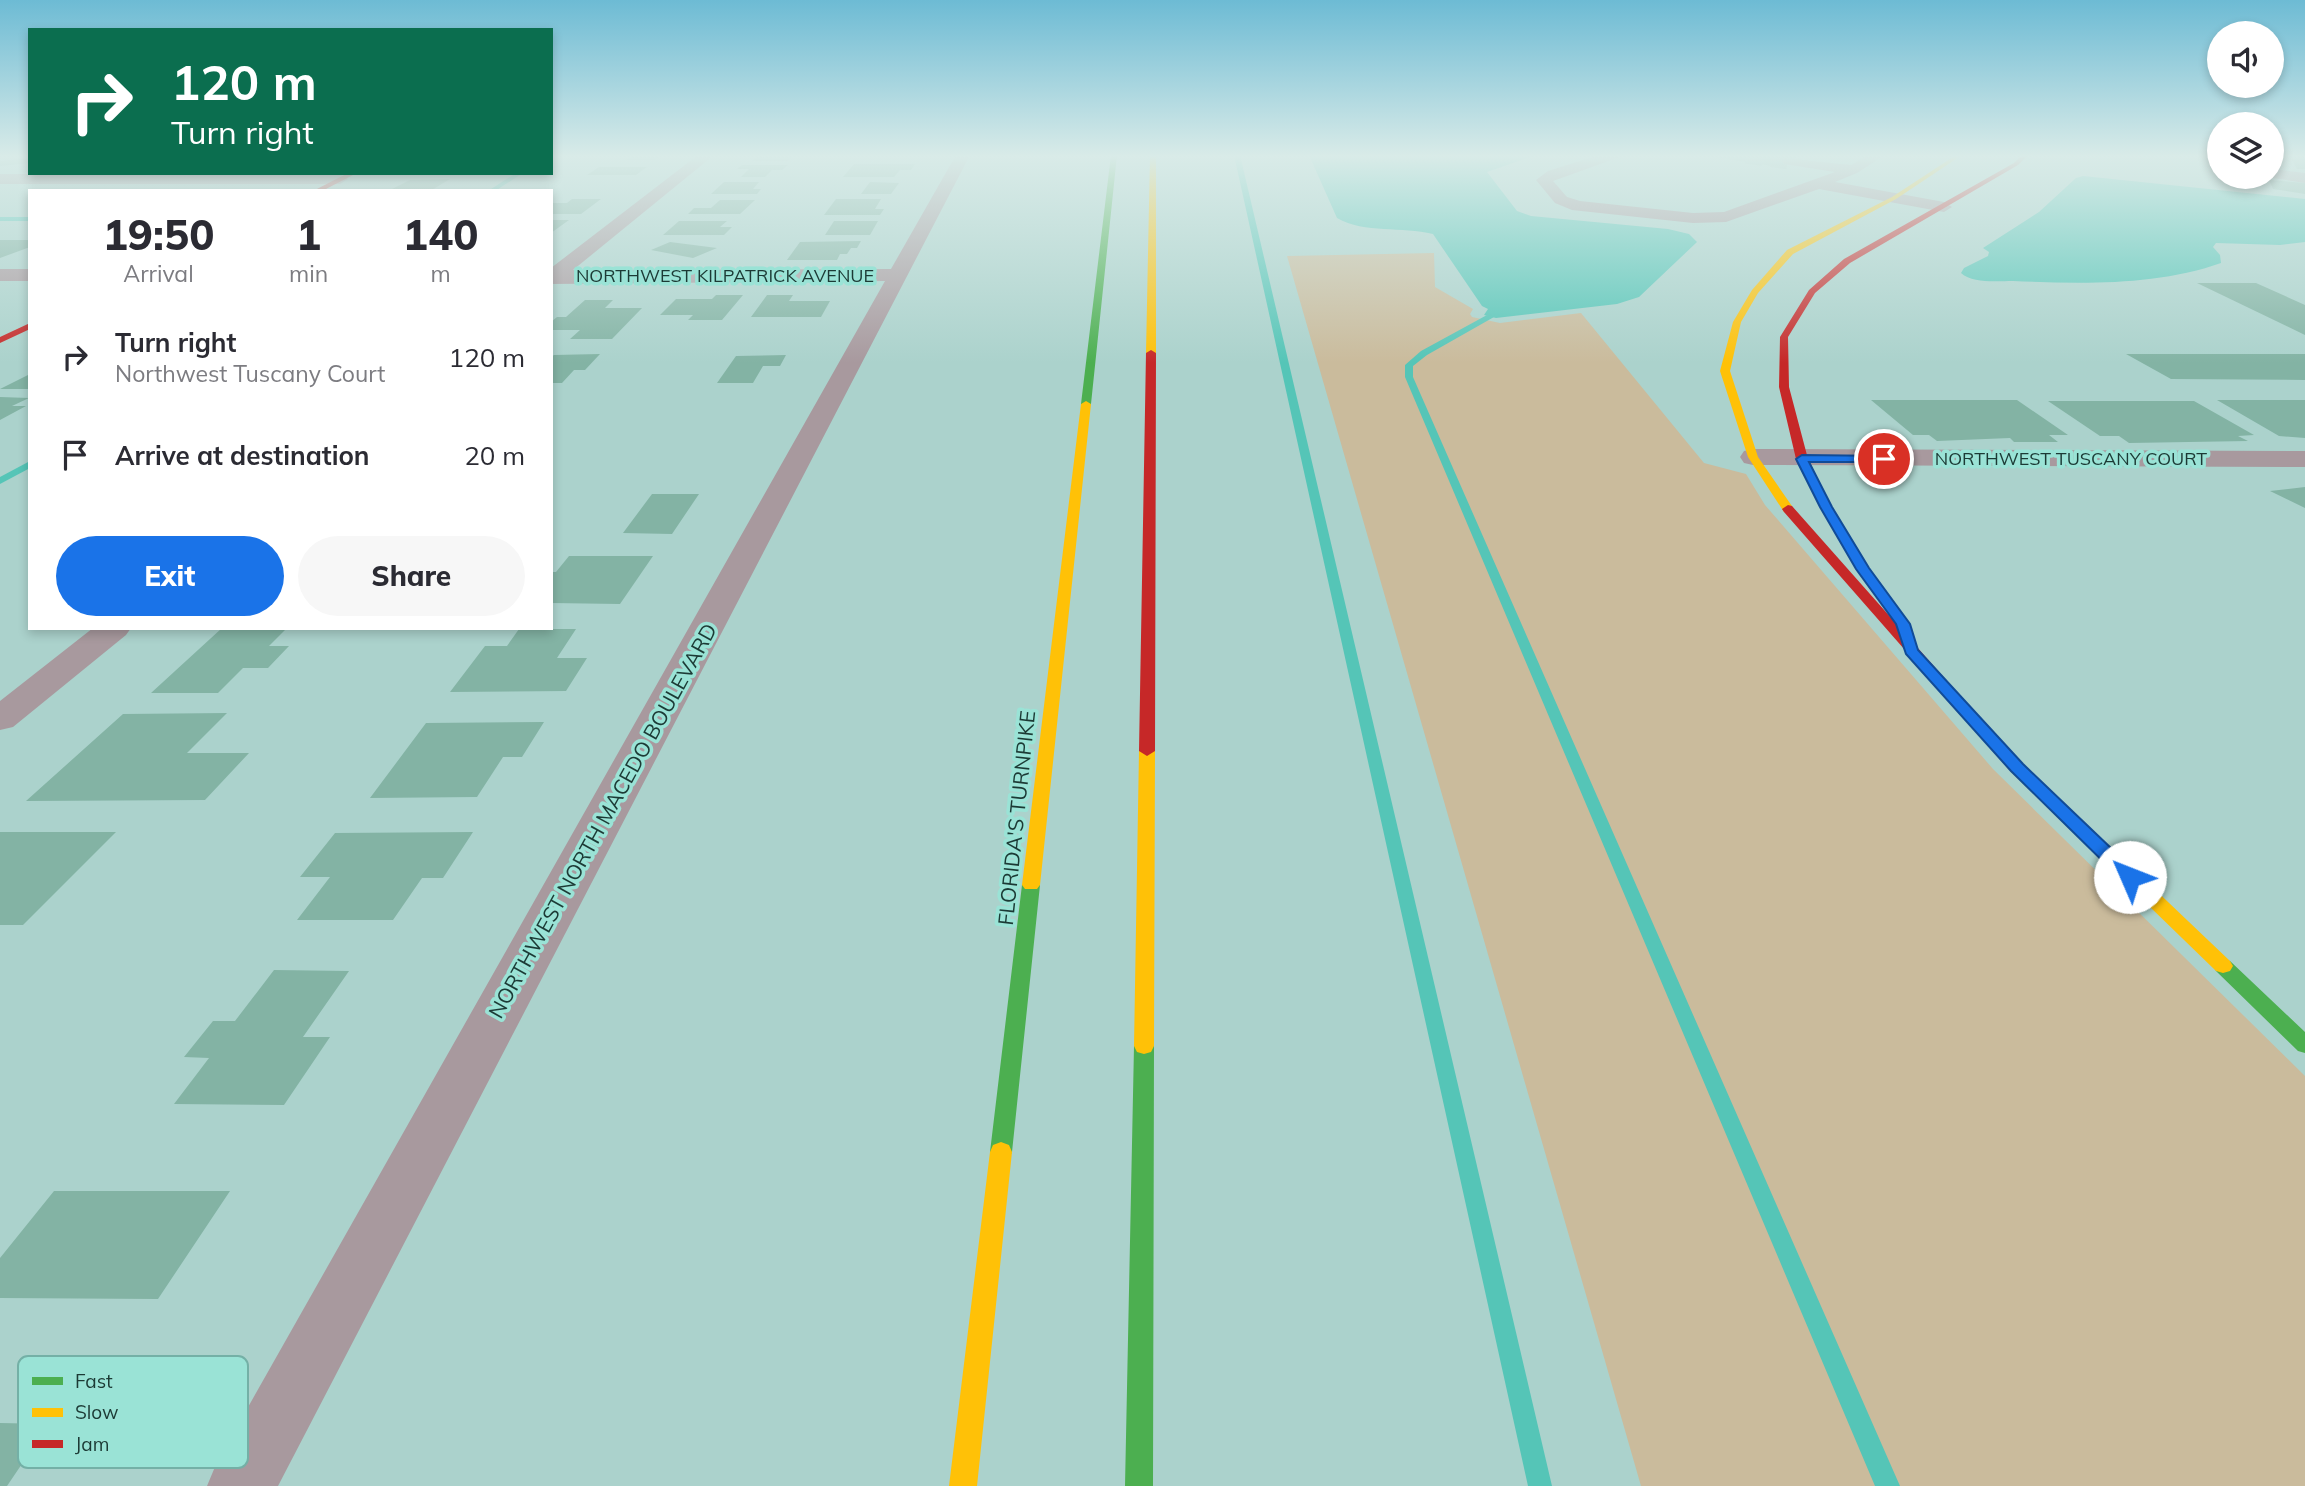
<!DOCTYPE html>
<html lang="en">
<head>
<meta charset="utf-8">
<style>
  :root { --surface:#fff; --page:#f7f7f7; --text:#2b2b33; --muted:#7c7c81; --accent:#1a73e8 }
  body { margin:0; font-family:Mulish,sans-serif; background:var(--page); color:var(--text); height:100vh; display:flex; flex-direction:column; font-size:26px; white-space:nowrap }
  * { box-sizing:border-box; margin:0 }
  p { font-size:23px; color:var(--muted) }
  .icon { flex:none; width:38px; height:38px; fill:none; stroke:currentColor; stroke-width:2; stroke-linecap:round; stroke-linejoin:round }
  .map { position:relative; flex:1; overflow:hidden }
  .panel { position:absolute; left:28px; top:189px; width:525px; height:441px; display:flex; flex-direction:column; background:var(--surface); border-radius:0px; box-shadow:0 4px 10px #0003 }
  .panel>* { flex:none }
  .hud { position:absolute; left:28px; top:28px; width:525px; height:147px; border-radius:0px; box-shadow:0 4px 10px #0003; background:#0b6e4f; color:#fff; overflow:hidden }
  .tools { position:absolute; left:2207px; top:21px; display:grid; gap:14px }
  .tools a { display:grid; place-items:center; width:77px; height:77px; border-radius:50%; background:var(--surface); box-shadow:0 4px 10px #0003; font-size:35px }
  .pin { position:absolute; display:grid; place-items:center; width:60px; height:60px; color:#fff; margin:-30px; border:4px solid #fff; border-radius:50%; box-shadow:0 2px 7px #0007 }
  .me { position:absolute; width:77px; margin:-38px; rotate:314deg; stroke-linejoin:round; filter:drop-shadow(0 0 5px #0008) }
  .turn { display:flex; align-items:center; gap:24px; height:147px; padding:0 28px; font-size:32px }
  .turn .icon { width:91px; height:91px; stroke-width:2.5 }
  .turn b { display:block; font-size:49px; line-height:60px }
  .eta { display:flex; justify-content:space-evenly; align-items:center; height:119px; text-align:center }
  .eta b { font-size:42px; font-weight:800; line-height:49px }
  .primary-button { display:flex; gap:14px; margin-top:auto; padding:14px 28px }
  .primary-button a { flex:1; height:80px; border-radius:42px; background:var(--accent); color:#fff; font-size:28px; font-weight:800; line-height:80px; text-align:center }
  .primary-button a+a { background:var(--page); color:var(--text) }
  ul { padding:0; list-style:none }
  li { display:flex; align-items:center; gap:21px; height:98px; padding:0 28px }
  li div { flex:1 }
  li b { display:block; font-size:26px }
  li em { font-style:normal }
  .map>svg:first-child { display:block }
  .green { fill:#cabb9c }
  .water { fill:#55c5b7 }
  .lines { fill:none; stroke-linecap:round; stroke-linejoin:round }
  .stream { fill:#55c5b7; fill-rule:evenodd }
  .building { fill:#83b3a4 }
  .street-tunnel { stroke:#8eb4ae; stroke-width:17; stroke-dasharray:17 8; stroke-linecap:butt }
  .street { fill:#a8999e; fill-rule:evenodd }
  .fast { fill:#4caf50; fill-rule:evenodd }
  .slow { fill:#ffc107; fill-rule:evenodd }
  .jam { fill:#c62828; fill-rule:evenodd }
  .route { fill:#1a73e8; stroke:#114b97; stroke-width:2 }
  .labels { text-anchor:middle; stroke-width:7; stroke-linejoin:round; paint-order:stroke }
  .far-street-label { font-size:18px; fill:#1c3a35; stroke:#9ae3d6 }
  .street-label { font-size:21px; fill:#1c3a35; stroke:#9ae3d6 }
  .key { fill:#9ae3d6; stroke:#74b0a6; stroke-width:2 }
  .key-label { font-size:19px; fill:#1c3a35 }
</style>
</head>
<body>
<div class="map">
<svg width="2305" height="1486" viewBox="0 0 2305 1486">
  <rect width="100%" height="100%" fill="#abd2cc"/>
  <path class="green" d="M1434,253L1435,287L1473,309L1470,314L1472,317L1500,323L1581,313L1704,463L1746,474L1765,505L1993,769L2305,1076V1486H1641L1287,256Z"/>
  <path class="water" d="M1309,155H1536L1487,172L1517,211L1531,216L1668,229L1689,234L1697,242L1639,297L1617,304L1496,318L1484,315L1488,309L1482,306L1433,234C1402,226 1365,234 1337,218Z
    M2083,176L2305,199V242L2280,245L2216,243L2213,247L2220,255L2221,263C2156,286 2081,284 2013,281C1998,281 1973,284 1961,273L1964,268L1988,256L1989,252L1983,248L2039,212L2076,178Z"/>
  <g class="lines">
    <path class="stream" d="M551,155H555L551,157Z
      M1234,155H1240L1552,1486H1528Z
      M516,173H523L495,191H488Z
      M0,217H30V221H0Z
      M1487,315L1494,317L1427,355L1413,366V377L1900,1486H1875L1405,377V365L1421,351Z
      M30,461V468L0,484V477Z"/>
  </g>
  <path class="building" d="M634,155H663L655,160H626Z
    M759,155H794L787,161H752Z
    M1702,155H1800L1779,167Z
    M2292,155H2305V169H2297L2291,158L2294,159Z
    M30,158V163L0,166V161Z
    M854,164H915L911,170H900L894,177H843Z
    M742,165H788L782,170H772L765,177H741L749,169H737Z
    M599,167H647L636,175H587Z
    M450,179L430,191H388L410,180Z
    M2269,180L2305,183V194L2273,189Z
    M724,182H759L753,189H761L757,194H711Z
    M870,182L899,183L891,194H861Z
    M572,199H601L581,214H551V203H567Z
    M836,199H881L875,209H884L880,215H824Z
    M720,200H755L740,214H688L694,208H711Z
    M551,220H569L551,233Z
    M679,221H727L720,227H732L724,235H663Z
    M834,221H878L870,235H825Z
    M0,240H30V247L0,258Z
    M861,241L857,248H851L847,254H840L837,260H787L800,242Z
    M670,242L717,248L693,258L651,250Z
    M2197,283H2256L2305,305V335Z
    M716,295H743L722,320H688L693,315H660L676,299H712Z
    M767,295H793L789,301H830L821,317H751Z
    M585,300H613L605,308H642L612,339H570L580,330H551V322L557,317H566Z
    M600,354L585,370H574L562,383H551V357L554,355Z
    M2126,354H2305V380L2171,379Z
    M786,355L780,366H763L753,383H717L736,356Z
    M30,374V389H0Z
    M0,397L29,398L12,406H26L0,420Z
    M1871,400H2017L2068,435H2049L2058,442H2014L2010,438L1937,441L1929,435H1913Z
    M2217,400H2305V438L2279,436Z
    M2048,401H2194L2254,435L2238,436L2248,441L2129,443L2119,436H2100Z
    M2305,487V508L2270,491Z
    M652,494H699L672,534L623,533Z
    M569,556H653L620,604L551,603V572H556Z
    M222,628H287L269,646H289L268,668H243L218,693H151Z
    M519,629H576L557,658H587L566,691L450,692L485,646H507Z
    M227,713L187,753H249L205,800L26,801L123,714Z
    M544,722L522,757H503L477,797L370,798L426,723Z
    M0,832H116L23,925H0Z
    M473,832L443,878H422L393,920H297L330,877H300L335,833Z
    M274,970L349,971L303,1037H330L284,1105L174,1104L209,1058L184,1057L213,1021H235Z
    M54,1191H230L158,1299L0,1298V1258Z
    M0,1423L49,1424L7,1486H0Z"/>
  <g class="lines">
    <path class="street-tunnel" d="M1746,155L1789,161"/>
    <path class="street" d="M698,155H714L573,270L891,269L956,155H970L278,1486H207L217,1462L885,281L551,284V268Z
      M1599,155H1619L1617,158L1553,181L1567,197L1580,201L1693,213L1724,212L1835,172L1784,164L1782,161L1784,158L1851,165L1868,155H1885L1857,173L1835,182L1944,202L1952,207L1944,212L1819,189L1726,222L1693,223L1572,210L1555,203L1536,180L1548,171Z
      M2272,169L2305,173V183L2267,177H2272Z
      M0,174H340L348,179L340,184H0Z
      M0,269H30V281H0Z
      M1753,449L2305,451V467L1753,465L1744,463L1740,457L1744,451Z
      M93,628H131L126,635L13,727L0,730V701Z"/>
    <path class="fast" d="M1111,155H1117L1091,404L1086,407L1081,404Z
      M1031,879L1037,881L1040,885L1012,1152L1009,1159L1001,1162L993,1159L990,1152L1022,885L1025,881Z
      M2223,959L2230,961L2305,1032V1053L2298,1051L2216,971L2213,966L2216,961Z
      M1144,1038L1151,1040L1154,1046L1153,1486H1125L1134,1046L1137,1040Z"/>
    <path class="slow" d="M1150,155H1156V353L1151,356L1146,353Z
      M1956,155H1962L1896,199L1793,254L1758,293L1741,322L1730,371L1758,457L1794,509L1788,513L1784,512L1748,457L1720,371L1733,322L1752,290L1787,250L1892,197Z
      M1086,401L1091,404L1040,885L1037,889H1025L1022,885L1081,404Z
      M1966,706L1971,708L2023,764L2230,961L2233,966L2230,971L2223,973L2216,971L2011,772L1958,711Z
      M1147,746L1155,751L1154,1046L1151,1052L1144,1054L1137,1052L1134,1046L1139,751Z
      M1001,1142L1009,1145L1012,1152L977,1486H949L990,1152L993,1145Z"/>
    <path class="jam" d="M2022,155H2028L2018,165L1850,263L1815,293L1788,337L1789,387L1808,459L1832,507L1869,569L1868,572H1858L1820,507L1796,459L1779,387L1780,337L1809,290L1844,259L2014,163Z
      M348,173H357L322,191H313Z
      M30,323V329L0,343V337Z
      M1151,350L1156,353L1155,751L1147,756L1139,751L1146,353Z
      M1788,505L1792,506L1971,708L1974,711L1971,714H1961L1784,512L1782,509Z"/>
  </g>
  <linearGradient id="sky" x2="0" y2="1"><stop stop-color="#6dbbd4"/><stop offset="0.43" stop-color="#d9ebe8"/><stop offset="1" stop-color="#d9ebe8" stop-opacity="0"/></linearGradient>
  <rect width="2305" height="363" fill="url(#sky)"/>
  <path class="route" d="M1802,455L1888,456V461L1884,462H1809L1832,507L1869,568L1910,624L1918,650L2023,764L2136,872L2139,877L2136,881H2123L2011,771L1906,654L1896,624L1856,569L1820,507L1796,459Z"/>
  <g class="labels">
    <g class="far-street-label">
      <text x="725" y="282">NORTHWEST KILPATRICK AVENUE</text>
      <text x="2071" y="465">NORTHWEST TUSCANY COURT</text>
    </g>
    <g class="street-label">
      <text transform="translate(1017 818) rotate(-84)" y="7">FLORIDA'S TURNPIKE</text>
      <text transform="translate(603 821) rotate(-61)" y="7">NORTHWEST NORTH MACEDO BOULEVARD</text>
    </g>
  </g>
  <rect x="18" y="1356" width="230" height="112" rx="10" class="key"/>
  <rect x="32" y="1377" width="31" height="8" fill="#4caf50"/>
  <rect x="32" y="1408" width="31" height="9" fill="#ffc107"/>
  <rect x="32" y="1440" width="31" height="8" fill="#c62828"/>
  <g class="key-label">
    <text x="75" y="1388">Fast</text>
    <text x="75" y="1419">Slow</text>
    <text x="75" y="1451">Jam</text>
  </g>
</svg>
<div class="tools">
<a><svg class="icon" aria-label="sound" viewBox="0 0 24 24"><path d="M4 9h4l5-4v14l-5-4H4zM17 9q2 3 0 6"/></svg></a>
<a><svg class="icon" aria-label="layers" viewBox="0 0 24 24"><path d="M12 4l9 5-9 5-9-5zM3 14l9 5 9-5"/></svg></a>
</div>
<div class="pin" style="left:1884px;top:459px;background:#d93025"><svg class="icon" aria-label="arrive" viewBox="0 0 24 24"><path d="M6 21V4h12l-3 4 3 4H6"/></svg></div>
<svg class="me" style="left:2130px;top:877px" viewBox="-20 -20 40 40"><circle r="19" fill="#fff"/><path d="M0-13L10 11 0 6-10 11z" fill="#1a73e8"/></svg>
<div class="hud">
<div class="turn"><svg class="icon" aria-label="right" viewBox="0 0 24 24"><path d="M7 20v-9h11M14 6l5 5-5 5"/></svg><div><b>120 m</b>Turn right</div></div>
</div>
<section class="panel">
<div class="eta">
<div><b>19:50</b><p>Arrival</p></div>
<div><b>1</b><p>min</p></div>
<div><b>140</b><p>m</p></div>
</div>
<ul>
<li><svg class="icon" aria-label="right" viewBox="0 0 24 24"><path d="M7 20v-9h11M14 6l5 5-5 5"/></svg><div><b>Turn right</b><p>Northwest Tuscany Court</p></div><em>120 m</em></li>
<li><svg class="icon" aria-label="arrive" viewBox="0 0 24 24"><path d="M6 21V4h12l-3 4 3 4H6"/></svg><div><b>Arrive at destination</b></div><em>20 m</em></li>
</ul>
<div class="primary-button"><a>Exit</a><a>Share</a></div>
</section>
</div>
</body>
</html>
